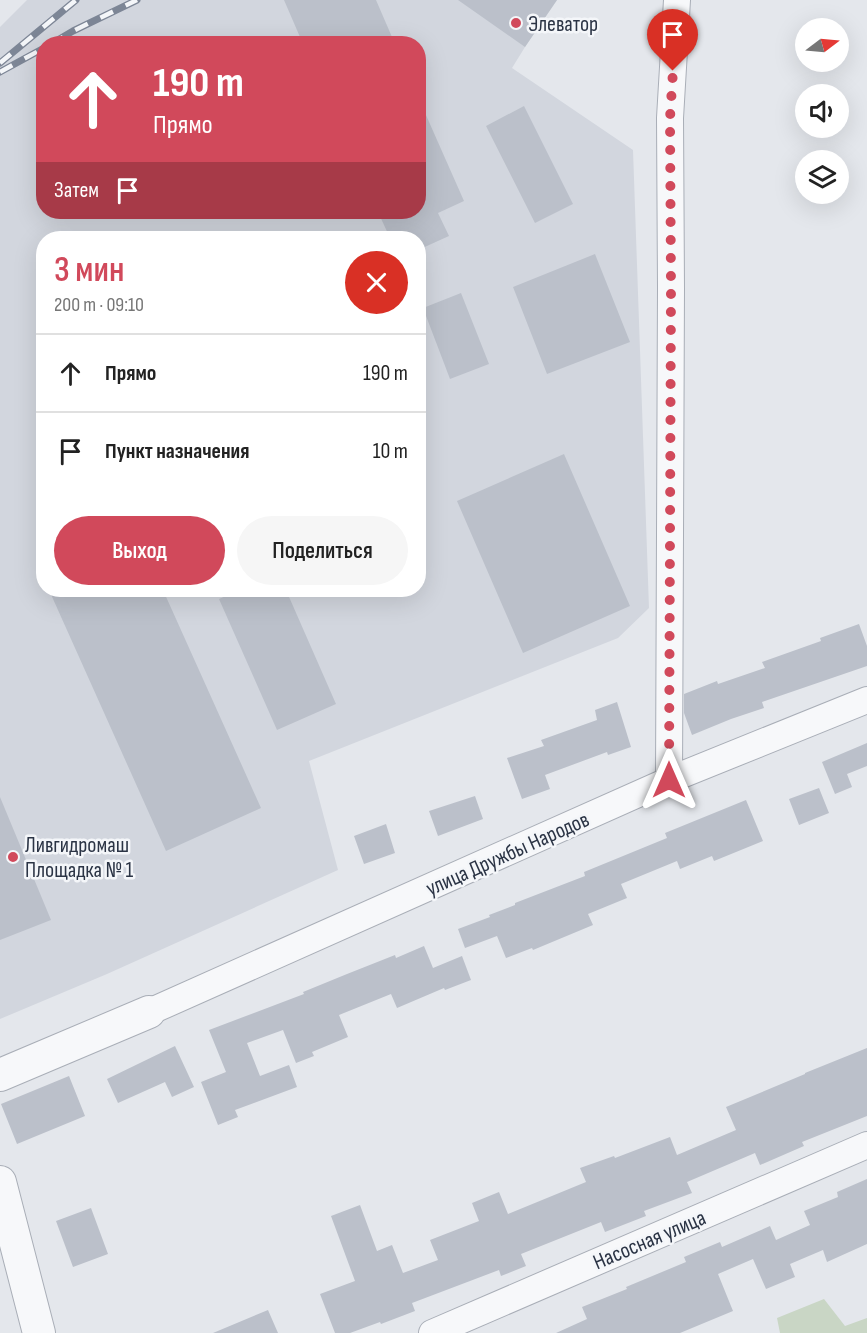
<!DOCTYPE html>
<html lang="ru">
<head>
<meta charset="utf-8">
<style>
  :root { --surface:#fff; --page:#f6f6f6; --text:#222; --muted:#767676; --line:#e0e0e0; --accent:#d1495b }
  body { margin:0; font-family:"Sofia Sans Condensed",sans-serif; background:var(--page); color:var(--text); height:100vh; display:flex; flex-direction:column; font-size:22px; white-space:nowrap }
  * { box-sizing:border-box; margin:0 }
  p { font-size:20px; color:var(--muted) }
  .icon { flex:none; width:33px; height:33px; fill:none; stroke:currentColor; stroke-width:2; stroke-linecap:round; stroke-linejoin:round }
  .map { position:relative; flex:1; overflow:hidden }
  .drawer { position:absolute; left:36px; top:231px; width:390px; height:366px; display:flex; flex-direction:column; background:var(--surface); border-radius:24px; box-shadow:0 6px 24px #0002 }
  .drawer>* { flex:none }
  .hud { position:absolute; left:36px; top:36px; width:390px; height:183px; border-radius:24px; box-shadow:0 6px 24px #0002; background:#d1495b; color:#fff; overflow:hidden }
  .needle { width:39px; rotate:74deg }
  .fabs { position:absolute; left:795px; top:18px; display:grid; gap:12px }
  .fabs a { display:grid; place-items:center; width:54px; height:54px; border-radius:50%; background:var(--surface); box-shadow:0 6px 24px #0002; font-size:30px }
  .pin { position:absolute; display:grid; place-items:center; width:51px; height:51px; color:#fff; margin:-62px -26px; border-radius:50% 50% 50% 0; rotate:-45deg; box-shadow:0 0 6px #0007 }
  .pin .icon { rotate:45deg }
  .me { position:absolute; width:66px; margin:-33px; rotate:0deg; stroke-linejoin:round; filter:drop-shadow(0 0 4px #0008) }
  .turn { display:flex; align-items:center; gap:21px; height:126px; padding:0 18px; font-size:27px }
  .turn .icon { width:78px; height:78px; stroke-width:2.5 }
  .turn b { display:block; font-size:42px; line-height:51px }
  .then { display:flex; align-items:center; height:57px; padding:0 18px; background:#0003; gap:12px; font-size:22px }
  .round { display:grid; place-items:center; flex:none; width:63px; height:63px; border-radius:32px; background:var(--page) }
  .headline { display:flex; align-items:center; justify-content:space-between; height:102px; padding:0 18px }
  h1 { font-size:36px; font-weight:600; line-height:45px; color:var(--accent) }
  .button { display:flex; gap:12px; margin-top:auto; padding:12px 18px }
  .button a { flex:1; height:69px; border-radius:36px; background:var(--accent); color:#fff; font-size:24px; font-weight:600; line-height:69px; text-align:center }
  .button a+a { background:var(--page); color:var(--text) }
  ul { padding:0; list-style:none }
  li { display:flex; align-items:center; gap:18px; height:78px; padding:0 18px; border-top:2px solid var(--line) }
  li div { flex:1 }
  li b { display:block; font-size:22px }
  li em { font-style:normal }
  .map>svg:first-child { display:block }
  .built { fill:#d2d6de; fill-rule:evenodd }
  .green { fill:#c9d6c5 }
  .building { fill:#bbc0ca }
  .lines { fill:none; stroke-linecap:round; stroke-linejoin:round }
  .minor-casing { stroke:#a9aeb7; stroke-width:28 }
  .tertiary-casing { stroke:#a9aeb7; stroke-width:34 }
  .minor { stroke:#f7f8fa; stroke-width:26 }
  .tertiary { stroke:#f7f8fa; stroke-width:32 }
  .rail-casing { stroke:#7d8696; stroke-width:7 }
  .rail { stroke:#f4f6f9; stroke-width:4.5; stroke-dasharray:14; stroke-linecap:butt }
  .route { stroke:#d1495b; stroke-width:10; stroke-dasharray:0 18 }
  .poi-dot { fill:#d1495b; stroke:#f4f6f9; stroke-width:2 }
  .labels { text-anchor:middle; stroke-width:5; stroke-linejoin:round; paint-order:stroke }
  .poi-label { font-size:22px; fill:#2b3445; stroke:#f4f6f9; text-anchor:start }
  .street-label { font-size:22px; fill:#2b3445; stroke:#f4f6f9 }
</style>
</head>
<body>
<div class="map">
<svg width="867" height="1333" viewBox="0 0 867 1333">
  <rect width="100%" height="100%" fill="#e4e7ec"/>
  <path class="built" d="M27,0H557L525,47L512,68L633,150L649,608L618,638L309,761L338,870L107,974L0,1019V27ZM44,44H418V212H44ZM44,238H418V590H44Z"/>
  <path class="green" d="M824,1299L845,1326L867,1318V1333H780L777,1318Z"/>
  <path class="building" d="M284,0H376L395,44H303Z
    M458,0H557L525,47Z
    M418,97L464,201L438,213L449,236L418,250V238H390L378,212H418Z
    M524,106L573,204L535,223L486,126Z
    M595,254L630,342L547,374L513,287Z
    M461,293L489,364L450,379L423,308Z
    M564,454L630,606L523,653L457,501Z
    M49,590H163L261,808L166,851Z
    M239,590H286L336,704L277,730L219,599Z
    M859,624L867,646V666L762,702L764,708L731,719L692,735L684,713V694L717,681L718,684L765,668L762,662L821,641L820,638Z
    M617,702L631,747L608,755L607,752L545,775L550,789L522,799L507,758L544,746L541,740L597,720L595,710Z
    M867,743V766L847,774L852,787L835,794L822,762Z
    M819,788L829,813L799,825L789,799Z
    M475,796L483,819L438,836L429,811Z
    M0,797L51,920L0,940Z
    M746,800L763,841L714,861L712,856L680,869L677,861L621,884L627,898L588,914L593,925L533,950L532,948L506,958L497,936L465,948L458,929L490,917L489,915L515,905V903L585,876L584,872L667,838L665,833Z
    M386,824L395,853L364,864L354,836Z
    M424,946L433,968L462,956L471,980L445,990L444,988L397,1008L391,994L339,1015L348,1037L312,1052L314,1056L296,1063L283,1030L247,1043L260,1076L289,1065L297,1087L235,1110L238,1117L218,1125L201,1082L226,1072L209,1030L304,994L303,992L347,974L395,955L396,958Z
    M175,1046L194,1087L172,1097L165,1082L118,1103L107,1079Z
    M867,1048V1116L802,1142L804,1146L760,1165L755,1153L687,1182L692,1193L644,1211L646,1216L605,1232L601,1222L521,1254L526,1266L501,1276L499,1270L412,1303L415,1311L381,1324L380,1322L350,1333H335L320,1294L355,1281L331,1216L360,1205L377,1251L392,1245L403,1273L438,1260L430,1240L479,1221L472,1203L499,1192L508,1214L586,1182L580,1168L614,1156L615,1158L670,1137L677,1155L736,1130L726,1107L805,1074V1073Z
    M69,1076L85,1116L17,1144L1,1104Z
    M867,1179V1244L827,1262L823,1250L790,1264L795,1277L766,1289L753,1259L718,1274L733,1311L680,1333H556L587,1319L582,1307L627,1289L626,1287L686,1262L684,1257L720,1242L722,1247L770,1226L776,1240L810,1225L804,1211L838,1197L837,1192Z
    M91,1208L108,1254L73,1267L56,1221Z
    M268,1310L278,1333H213Z"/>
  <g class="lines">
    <defs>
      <path id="minor" d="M669,780L671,288L670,118L677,0
        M149,1012L674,778L867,700
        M432,1333L867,1145"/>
      <path id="tertiary" d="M0,1075L149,1012
        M0,1182L39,1333"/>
    </defs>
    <use href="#minor" class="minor-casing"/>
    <use href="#tertiary" class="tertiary-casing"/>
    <use href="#minor" class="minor"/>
    <use href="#tertiary" class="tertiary"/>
    <defs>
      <path id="rail" d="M51,44L73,31L137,0
        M0,63L76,0
        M0,72L44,48"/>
    </defs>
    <use href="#rail" class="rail-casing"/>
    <use href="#rail" class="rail"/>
  </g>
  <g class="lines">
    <path class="route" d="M669,780L671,288L670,118L673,71"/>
  </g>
  <g class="poi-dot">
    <circle cx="516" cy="23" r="6"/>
    <circle cx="13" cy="857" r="6"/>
  </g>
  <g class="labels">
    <g class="poi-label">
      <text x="528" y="31">Элеватор</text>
      <text x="25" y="852">Ливгидромаш<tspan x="25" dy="25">Площадка № 1</tspan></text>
    </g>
    <g class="street-label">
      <text transform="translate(507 853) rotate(-24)" y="8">улица Дружбы Народов</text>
      <text transform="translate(649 1239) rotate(-23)" y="8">Насосная улица</text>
    </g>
  </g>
</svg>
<div class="fabs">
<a><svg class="needle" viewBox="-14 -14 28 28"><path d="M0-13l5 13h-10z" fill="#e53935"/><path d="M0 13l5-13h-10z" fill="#767676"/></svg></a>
<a><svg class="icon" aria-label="sound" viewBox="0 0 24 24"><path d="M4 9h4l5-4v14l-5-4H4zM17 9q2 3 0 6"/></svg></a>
<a><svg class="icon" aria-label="layers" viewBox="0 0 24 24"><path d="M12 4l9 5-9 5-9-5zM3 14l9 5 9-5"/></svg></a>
</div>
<div class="pin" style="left:673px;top:71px;background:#d93025"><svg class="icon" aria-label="arrive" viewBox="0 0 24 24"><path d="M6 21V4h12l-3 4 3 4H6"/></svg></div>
<svg class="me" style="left:669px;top:780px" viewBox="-20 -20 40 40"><path d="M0-17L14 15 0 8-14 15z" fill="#d1495b" stroke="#fff" stroke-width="4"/></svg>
<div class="hud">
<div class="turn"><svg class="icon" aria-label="ahead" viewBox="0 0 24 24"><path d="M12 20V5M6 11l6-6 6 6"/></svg><div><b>190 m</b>Прямо</div></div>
<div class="then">Затем<svg class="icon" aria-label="arrive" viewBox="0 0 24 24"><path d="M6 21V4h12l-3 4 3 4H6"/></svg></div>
</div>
<section class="drawer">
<div class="headline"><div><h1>3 мин</h1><p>200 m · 09:10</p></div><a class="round" style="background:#d93025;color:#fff"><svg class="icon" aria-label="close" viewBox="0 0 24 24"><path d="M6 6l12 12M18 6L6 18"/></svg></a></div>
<ul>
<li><svg class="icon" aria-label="ahead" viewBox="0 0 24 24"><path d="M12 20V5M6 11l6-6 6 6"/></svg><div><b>Прямо</b></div><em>190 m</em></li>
<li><svg class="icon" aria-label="arrive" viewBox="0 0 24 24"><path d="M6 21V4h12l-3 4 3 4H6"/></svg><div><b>Пункт назначения</b></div><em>10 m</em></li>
</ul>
<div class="button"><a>Выход</a><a>Поделиться</a></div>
</section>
</div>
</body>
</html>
